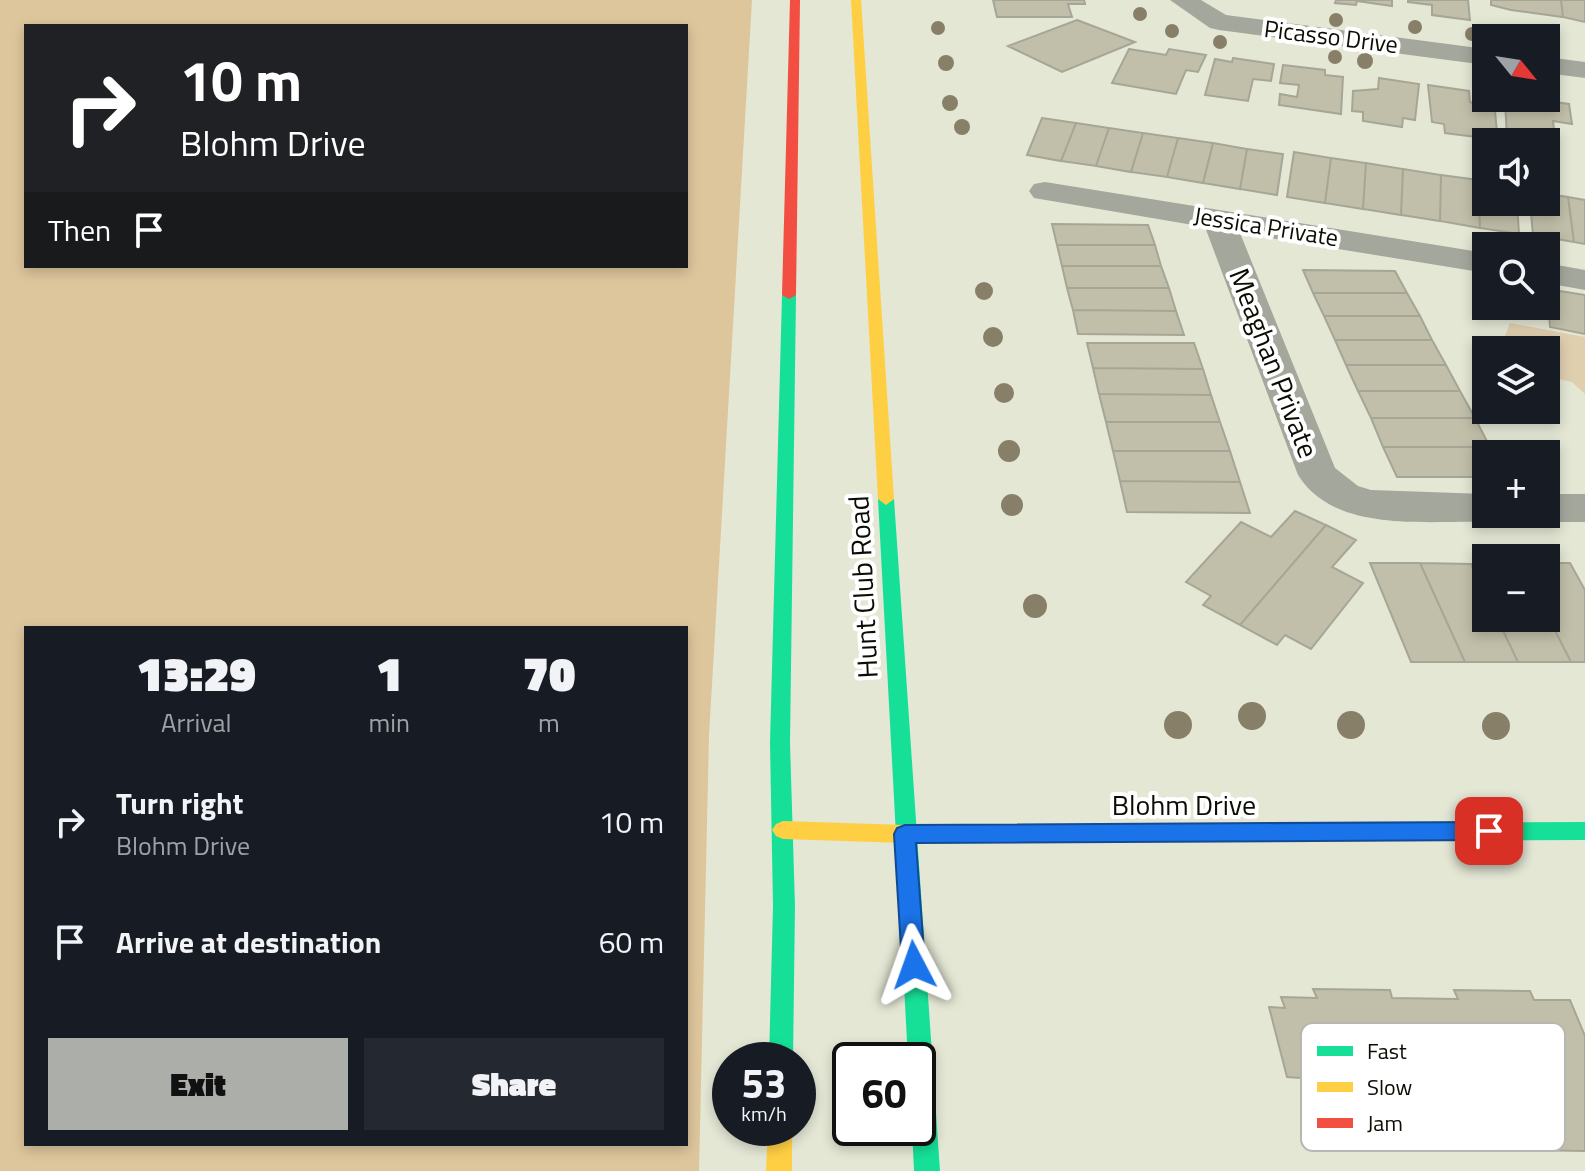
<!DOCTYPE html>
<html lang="en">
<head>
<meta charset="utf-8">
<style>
  :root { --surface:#171b24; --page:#242831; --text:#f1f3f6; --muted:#9ea1a6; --accent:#acaeaa }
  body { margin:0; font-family:"Titillium Web",sans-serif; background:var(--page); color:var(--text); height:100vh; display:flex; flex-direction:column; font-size:30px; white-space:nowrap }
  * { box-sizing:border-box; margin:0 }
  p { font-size:26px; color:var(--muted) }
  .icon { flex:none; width:44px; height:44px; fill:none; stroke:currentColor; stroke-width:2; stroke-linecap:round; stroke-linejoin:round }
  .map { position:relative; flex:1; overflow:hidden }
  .side { position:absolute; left:24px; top:626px; width:664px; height:520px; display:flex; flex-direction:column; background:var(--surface); border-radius:0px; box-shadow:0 4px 12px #0003 }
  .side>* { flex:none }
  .banner { position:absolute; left:24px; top:24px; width:664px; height:244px; border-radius:0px; box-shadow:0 4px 12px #0003; background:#202124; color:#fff; overflow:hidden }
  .needle { width:52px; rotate:120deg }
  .fabs { position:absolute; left:1472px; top:24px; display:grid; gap:16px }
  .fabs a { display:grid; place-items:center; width:88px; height:88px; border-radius:0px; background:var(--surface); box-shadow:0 4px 12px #0003; font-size:40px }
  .speed { position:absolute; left:712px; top:1042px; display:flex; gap:16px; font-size:40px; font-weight:700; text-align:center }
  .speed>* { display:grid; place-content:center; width:104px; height:104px; border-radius:50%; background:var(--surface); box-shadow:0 4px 12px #0003; line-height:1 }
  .speed small { font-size:20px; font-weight:400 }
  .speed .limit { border:4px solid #111; border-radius:12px; background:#fff; color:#111 }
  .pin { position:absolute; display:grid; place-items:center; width:68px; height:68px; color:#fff; margin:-34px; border-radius:16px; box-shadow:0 4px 12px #0006 }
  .me { position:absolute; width:88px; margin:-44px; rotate:356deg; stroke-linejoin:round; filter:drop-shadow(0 0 6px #0008) }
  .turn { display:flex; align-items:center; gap:28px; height:168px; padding:0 24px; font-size:36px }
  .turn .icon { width:104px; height:104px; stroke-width:2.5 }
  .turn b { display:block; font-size:56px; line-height:68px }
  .then { display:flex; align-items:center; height:76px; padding:0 24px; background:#0003; gap:16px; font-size:30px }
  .eta { display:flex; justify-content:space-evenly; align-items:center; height:136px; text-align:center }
  .eta b { font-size:48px; font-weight:800; line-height:56px }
  .action { display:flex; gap:16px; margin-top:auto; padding:16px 24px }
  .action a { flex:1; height:92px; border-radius:0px; background:var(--accent); color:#111; font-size:32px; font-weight:800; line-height:92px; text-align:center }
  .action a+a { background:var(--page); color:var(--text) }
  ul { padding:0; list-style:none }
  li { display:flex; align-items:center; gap:24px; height:120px; padding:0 24px }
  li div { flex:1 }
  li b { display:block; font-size:30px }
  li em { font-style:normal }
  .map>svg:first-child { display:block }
  .green { fill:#e0cfaf }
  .forest { fill:#dec69c; fill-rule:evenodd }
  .building { fill:#c1bfa9; stroke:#a6a697; stroke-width:2 }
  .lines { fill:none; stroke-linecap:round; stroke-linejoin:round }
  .street { fill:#a3a79c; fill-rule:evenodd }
  .fast { fill:#16e098; fill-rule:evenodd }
  .slow { fill:#ffcf43; fill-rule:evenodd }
  .jam { fill:#f24e42; fill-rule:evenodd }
  .tree { fill:#887f68 }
  .route { fill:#1a73e8; stroke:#114b97; stroke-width:2 }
  .labels { text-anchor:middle; stroke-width:8; stroke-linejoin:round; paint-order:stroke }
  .far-street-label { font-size:24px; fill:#0b0d03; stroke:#fff }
  .street-label { font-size:28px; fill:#0b0d03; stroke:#fff }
  .key { fill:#fff; stroke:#b6b6b3; stroke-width:2 }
  .key-label { font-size:22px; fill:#0b0d03 }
</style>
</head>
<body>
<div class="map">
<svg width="1585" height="1171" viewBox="0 0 1585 1171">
  <rect width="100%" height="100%" fill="#e4e7d4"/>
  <path class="green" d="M1510,323L1585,337V394L1572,382L1546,376V350H1514L1505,336Z"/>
  <path class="forest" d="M0,0H752L709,736L699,1171H0ZM26,26H686V266H26ZM686,628V1144H26V628Z"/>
  <path class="building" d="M993,0H1084L1085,4H1068L1072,17H997Z
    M1336,0H1392V6L1357,1L1356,5L1335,3Z
    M1408,0H1468L1470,20L1432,15V5L1408,2Z
    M1491,0H1561L1563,17L1511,10L1491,5Z
    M1561,0H1585V22L1563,17Z
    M1077,20L1135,42L1062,72L1008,46Z
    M1129,49L1166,55L1169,49L1206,55L1198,72L1186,70L1176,94L1112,83Z
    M1233,58L1274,64L1271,81L1253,79L1248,101L1205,95L1215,59L1232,62Z
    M1283,65L1325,70V75L1343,77L1341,114L1279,105L1280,94L1297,97L1299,85L1280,83Z
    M1379,78L1419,84L1415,120L1403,118L1402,127L1363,121V112L1352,111L1353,91L1378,89Z
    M1428,85L1469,91L1470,102L1495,111L1497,132L1484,130L1485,138L1445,133L1444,124L1432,122Z
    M1525,98L1569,104L1572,124L1553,121L1556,146L1507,139L1505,100L1524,102Z
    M1042,118L1076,123L1061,161L1027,155Z
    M1076,123L1109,128L1096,166L1061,161Z
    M1109,128L1143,133L1131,172L1096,166Z
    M1143,133L1178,138L1167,177L1131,172Z
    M1178,138L1213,143L1203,183L1167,177Z
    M1213,143L1247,149L1240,189L1203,183Z
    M1247,149L1283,154L1277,195L1240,189Z
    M1294,152L1331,158L1325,203L1287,197Z
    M1331,158L1366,163L1363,209L1325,203Z
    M1366,163L1403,169L1401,215L1363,209Z
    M1403,169L1441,175L1440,221L1401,215Z
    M1441,175L1478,180L1480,228L1440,221Z
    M1478,180L1486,181V202H1517L1519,234L1480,228Z
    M1546,194L1568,197L1574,242L1533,235L1530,202H1546Z
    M1568,197L1585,200V244L1574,242Z
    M1052,224L1148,225L1155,245H1057Z
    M1057,245H1155L1161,266H1062Z
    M1062,266H1161L1169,288H1067Z
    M1303,270L1395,271L1407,293H1313Z
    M1067,288H1169L1176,311L1073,310Z
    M1547,289L1585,295V334L1550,327Z
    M1313,293H1407L1420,316H1324Z
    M1073,310L1176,311L1184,335L1078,334Z
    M1324,316H1420L1432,340H1335Z
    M1335,340H1432L1446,365H1346Z
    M1087,343H1194L1203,369L1093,368Z
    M1346,365H1446L1460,391H1358Z
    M1093,368L1203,369L1211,395L1099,394Z
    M1358,391H1460L1475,418H1371Z
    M1099,394L1211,395L1220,422H1106Z
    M1371,418H1475L1490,447H1383Z
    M1106,422H1220L1230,451H1113Z
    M1383,447H1490L1494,454H1486V477H1397Z
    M1113,451H1230L1240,482L1120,481Z
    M1120,481L1240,482L1250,513L1127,512Z
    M1295,511L1326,525L1240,625L1203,605L1211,596L1186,582L1241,522L1271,537Z
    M1326,525L1356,540L1332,567L1363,583L1311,649L1285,635L1277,645L1240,625Z
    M1370,563H1420L1465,662H1411Z
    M1420,563L1471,564L1486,595V618H1497L1518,662H1465Z
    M1546,563H1570L1585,590V662H1571L1546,613Z
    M1471,564H1486V595Z
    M1546,613L1571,662H1518L1497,618H1546Z
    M1313,989L1390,990L1392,998L1458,999L1454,990L1530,991L1534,1000H1570L1585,1036V1151L1318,1147L1301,1078L1287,1077L1269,1007L1285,1008L1281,997L1317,998Z"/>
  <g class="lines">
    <path class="street" d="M1170,0H1201L1226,15L1486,49V65L1219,30L1210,28Z
      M1546,57L1585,62V78L1546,73Z
      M1045,182L1486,253V273L1240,233L1335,468L1358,486L1371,490L1486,494V514H1503L1501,518L1486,522C1426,520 1335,534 1298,475L1205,227L1034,198L1029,191L1034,184Z
      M1546,263L1585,270V290L1546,283Z
      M1546,494H1585V522H1546L1531,518L1529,514H1546Z"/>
    <path class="fast" d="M789,291L796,295L790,743L795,906L793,1060H769L773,906L770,743L782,295Z
      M886,493L894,499L940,1171H914L912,1128H918V1060H908L878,499Z
      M1585,822V840L1302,841L1295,838L1291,832L1295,826L1302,823Z"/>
    <path class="slow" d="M851,0H861L894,499L886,505L878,499Z
      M783,821L905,825L1302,823L1309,826L1313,832L1309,838L1302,841L905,843L783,839L776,836L772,830L776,824Z
      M768,1128H792V1171H766Z"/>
    <path class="jam" d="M790,0H800L796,295L789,299L782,295Z"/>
  </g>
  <g class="tree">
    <circle cx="1140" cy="14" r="7"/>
    <circle cx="1336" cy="20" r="7"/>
    <circle cx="1415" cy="27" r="7"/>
    <circle cx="938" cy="28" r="7"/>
    <circle cx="1172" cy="31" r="7"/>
    <circle cx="1472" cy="34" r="7"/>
    <circle cx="1220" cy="42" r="7"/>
    <circle cx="1335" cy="57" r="7"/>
    <circle cx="1365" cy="61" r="8"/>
    <circle cx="946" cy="63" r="8"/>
    <circle cx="950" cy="103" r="8"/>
    <circle cx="962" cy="127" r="8"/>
    <circle cx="984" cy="291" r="9"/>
    <circle cx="993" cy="337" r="10"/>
    <circle cx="1004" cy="393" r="10"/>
    <circle cx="1009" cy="451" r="11"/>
    <circle cx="1012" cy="505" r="11"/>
    <circle cx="1035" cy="606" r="12"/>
    <circle cx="1252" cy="716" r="14"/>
    <circle cx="1178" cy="725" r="14"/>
    <circle cx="1351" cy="725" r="14"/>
    <circle cx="1496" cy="726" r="14"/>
  </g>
  <path class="route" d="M1489,822L1497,825L1500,831L1497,838L1489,840L916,843L925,965L922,972L914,976L905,972L902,965L894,834L897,828L905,825Z"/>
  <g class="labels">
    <g class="far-street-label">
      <text transform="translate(1331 37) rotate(7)" y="8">Picasso Drive</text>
      <text transform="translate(1266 227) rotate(9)" y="8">Jessica Private</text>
    </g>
    <g class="street-label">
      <text transform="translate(1274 363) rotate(69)" y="10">Meaghan Private</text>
      <text transform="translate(863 587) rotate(-93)" y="10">Hunt Club Road</text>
      <text x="1184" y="815">Blohm Drive</text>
    </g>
  </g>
  <rect x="1301" y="1023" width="264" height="128" rx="12" class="key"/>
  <rect x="1317" y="1046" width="36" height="10" fill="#16e098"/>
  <rect x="1317" y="1082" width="36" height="10" fill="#ffcf43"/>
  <rect x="1317" y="1118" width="36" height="10" fill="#f24e42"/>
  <g class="key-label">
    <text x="1367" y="1059">Fast</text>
    <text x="1367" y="1095">Slow</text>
    <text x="1367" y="1131">Jam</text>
  </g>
</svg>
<div class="fabs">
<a><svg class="needle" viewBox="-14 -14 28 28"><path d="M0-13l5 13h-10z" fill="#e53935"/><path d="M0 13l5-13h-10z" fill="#9ea1a6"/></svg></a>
<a><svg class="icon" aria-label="sound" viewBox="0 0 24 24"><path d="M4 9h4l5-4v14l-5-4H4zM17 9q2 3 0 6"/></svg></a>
<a><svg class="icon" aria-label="search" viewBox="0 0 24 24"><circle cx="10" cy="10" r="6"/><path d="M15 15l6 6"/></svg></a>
<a><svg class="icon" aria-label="layers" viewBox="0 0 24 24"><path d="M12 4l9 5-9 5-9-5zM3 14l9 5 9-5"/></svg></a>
<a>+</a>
<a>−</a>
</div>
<div class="speed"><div>53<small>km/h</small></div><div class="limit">60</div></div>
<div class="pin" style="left:1489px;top:831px;background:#d93025"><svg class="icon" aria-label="arrive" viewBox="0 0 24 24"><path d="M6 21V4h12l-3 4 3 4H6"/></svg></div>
<svg class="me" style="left:914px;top:965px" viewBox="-20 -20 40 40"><path d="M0-17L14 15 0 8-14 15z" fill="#1a73e8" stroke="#fff" stroke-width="4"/></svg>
<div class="banner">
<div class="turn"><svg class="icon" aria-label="right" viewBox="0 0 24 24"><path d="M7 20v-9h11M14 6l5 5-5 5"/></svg><div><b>10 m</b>Blohm Drive</div></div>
<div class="then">Then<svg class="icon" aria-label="arrive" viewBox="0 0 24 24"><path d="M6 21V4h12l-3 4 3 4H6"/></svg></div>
</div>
<section class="side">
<div class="eta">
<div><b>13:29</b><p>Arrival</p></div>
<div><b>1</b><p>min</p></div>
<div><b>70</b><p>m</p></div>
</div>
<ul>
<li><svg class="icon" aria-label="right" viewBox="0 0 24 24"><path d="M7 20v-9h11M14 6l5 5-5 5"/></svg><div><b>Turn right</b><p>Blohm Drive</p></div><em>10 m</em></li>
<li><svg class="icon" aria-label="arrive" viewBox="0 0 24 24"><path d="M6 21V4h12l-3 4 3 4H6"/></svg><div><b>Arrive at destination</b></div><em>60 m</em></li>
</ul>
<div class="action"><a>Exit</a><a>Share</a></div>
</section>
</div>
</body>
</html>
